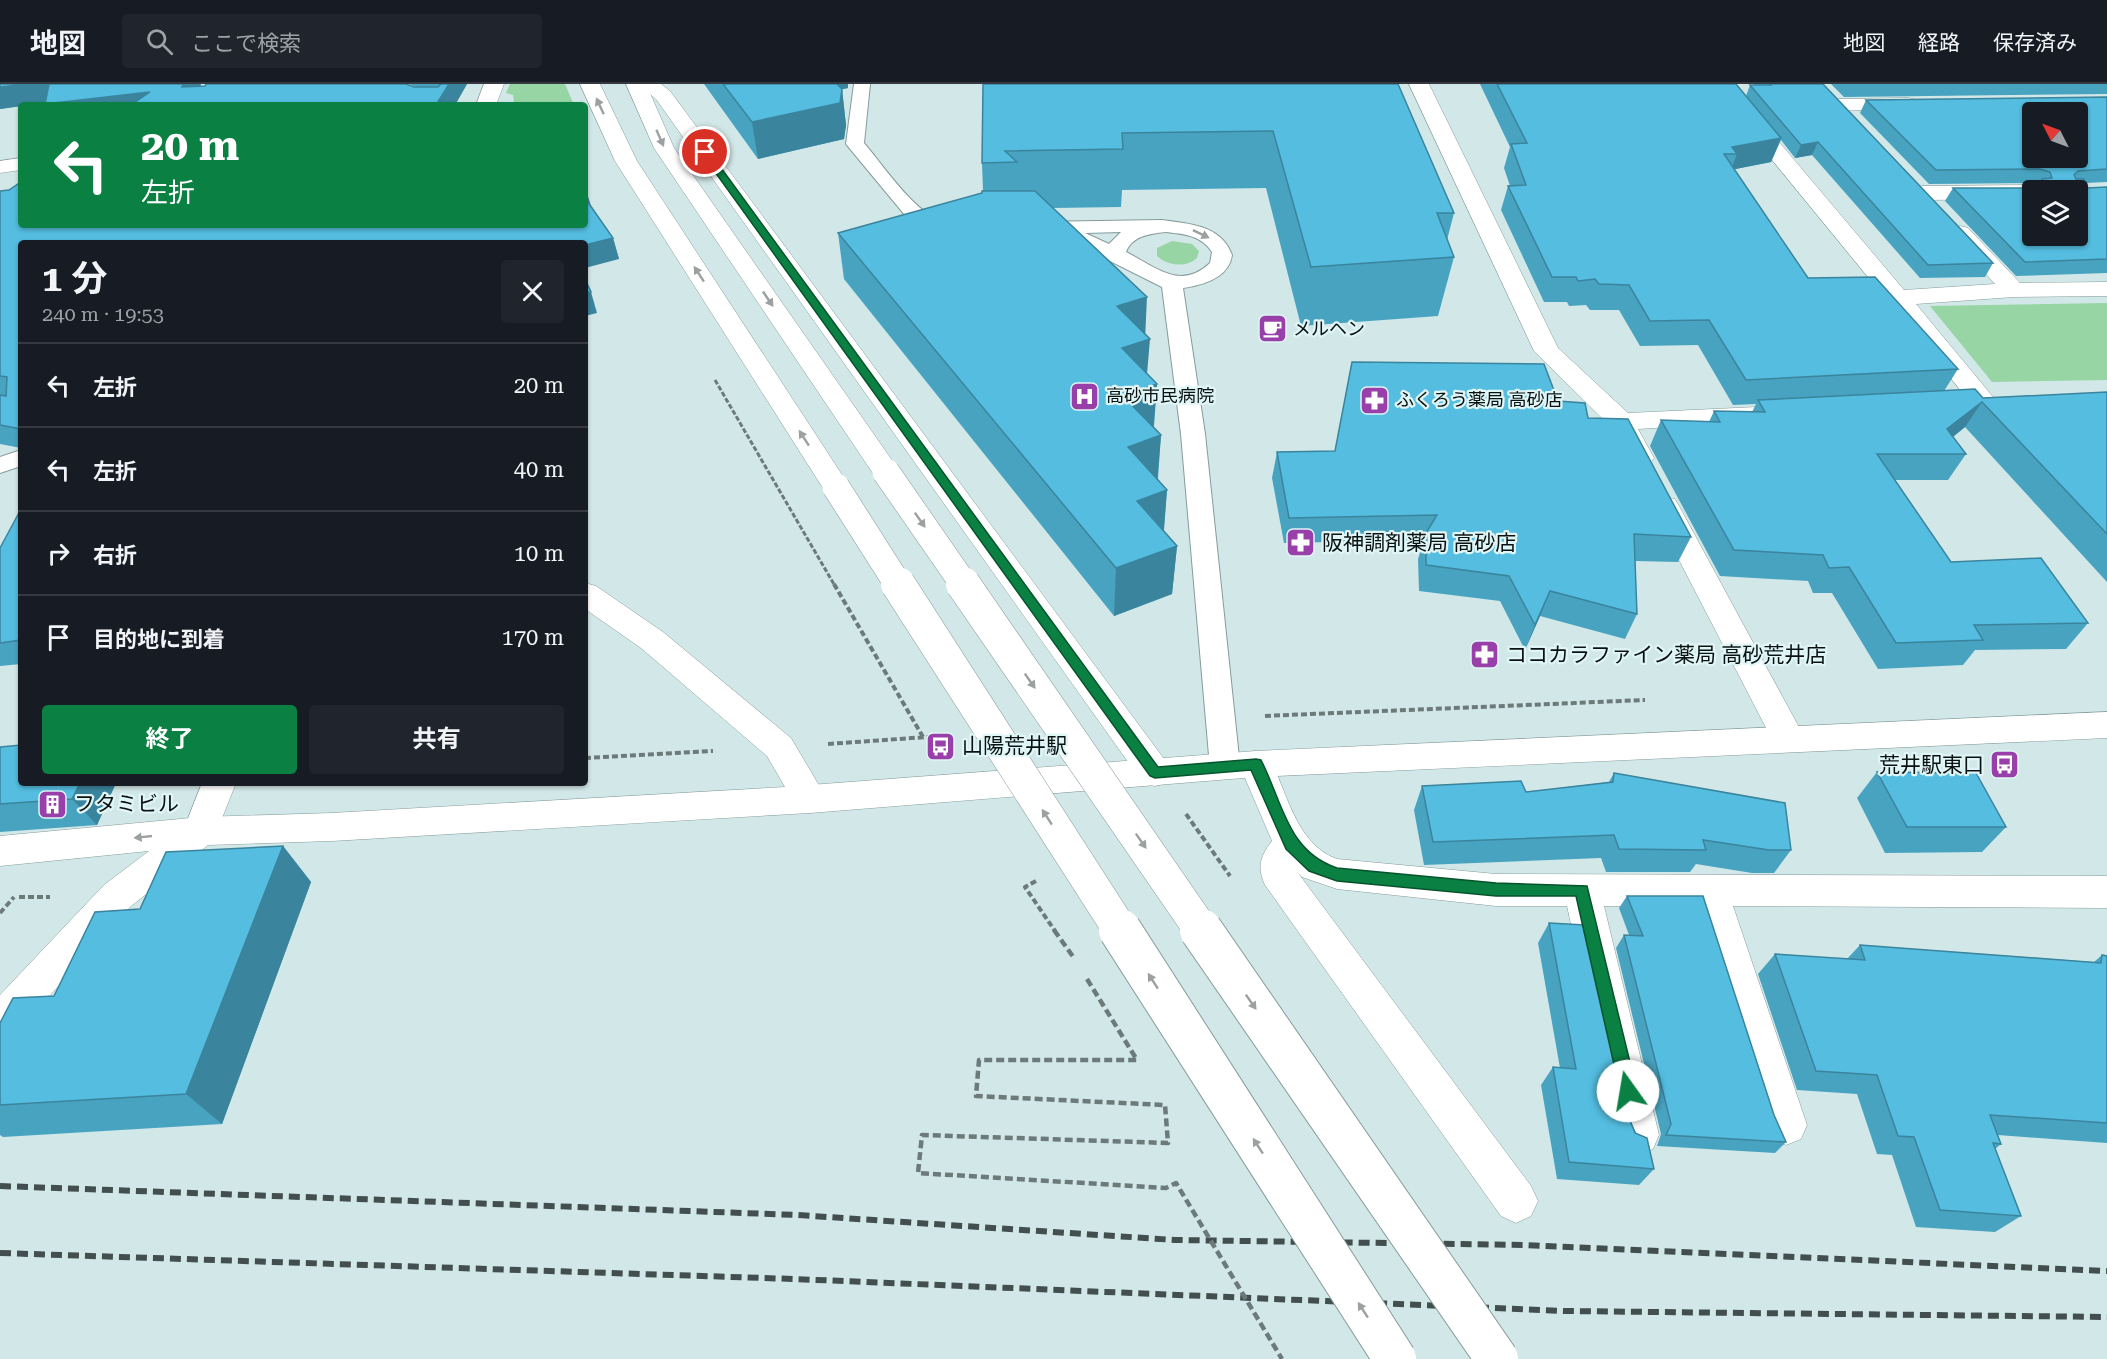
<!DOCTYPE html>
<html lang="ja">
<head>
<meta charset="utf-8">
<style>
  :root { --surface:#171b24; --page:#20242c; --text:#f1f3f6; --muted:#9ea1a6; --line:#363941; --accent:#0b8043 }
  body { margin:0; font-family:"Roboto Serif","Noto Sans JP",serif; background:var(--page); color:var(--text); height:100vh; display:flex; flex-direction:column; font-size:22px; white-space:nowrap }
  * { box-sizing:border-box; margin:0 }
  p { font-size:20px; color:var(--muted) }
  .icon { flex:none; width:33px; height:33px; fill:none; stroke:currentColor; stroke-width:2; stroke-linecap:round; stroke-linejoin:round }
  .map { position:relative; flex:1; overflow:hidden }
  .details { position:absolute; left:18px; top:156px; width:570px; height:546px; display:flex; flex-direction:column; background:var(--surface); border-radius:6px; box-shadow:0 2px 4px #0004 }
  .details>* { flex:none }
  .top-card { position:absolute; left:18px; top:18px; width:570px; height:126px; border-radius:6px; box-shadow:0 2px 4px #0004; background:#0b8043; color:#fff; overflow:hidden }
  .needle { width:39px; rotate:312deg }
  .tools { position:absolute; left:2022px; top:18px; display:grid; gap:12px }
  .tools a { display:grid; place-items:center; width:66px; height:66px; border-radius:6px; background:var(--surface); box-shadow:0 2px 4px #0004; font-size:30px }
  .pin { position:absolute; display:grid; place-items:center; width:51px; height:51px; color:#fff; margin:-26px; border:3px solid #fff; border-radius:50%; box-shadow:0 2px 6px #0007 }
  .me { position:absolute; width:66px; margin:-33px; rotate:347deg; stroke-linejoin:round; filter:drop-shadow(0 0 4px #0008) }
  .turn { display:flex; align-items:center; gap:21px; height:126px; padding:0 24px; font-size:27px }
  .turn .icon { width:78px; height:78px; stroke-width:2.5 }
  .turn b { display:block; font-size:42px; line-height:51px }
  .round { display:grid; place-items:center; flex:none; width:63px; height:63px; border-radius:6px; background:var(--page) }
  .summary { display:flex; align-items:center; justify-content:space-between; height:102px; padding:0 24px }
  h1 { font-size:36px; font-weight:700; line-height:45px }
  .button { display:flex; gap:12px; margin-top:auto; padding:12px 24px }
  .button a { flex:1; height:69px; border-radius:6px; background:var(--accent); color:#fff; font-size:24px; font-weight:700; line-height:69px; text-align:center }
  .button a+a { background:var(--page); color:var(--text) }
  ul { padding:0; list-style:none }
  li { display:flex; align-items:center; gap:18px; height:84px; padding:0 24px; border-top:2px solid var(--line) }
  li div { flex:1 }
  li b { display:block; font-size:22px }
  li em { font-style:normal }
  header { display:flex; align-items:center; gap:36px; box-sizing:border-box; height:84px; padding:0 30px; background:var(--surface); border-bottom:2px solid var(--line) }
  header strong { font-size:28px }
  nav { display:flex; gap:33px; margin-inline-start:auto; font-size:21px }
  .search { width:420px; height:54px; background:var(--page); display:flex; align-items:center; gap:15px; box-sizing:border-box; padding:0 21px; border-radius:6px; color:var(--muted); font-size:22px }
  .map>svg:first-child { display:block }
  .green { fill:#98d5a5 }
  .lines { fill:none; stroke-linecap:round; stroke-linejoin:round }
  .service-casing { stroke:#879b9b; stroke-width:2 }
  .minor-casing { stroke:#879b9b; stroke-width:1 }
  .tertiary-casing { stroke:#879b9b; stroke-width:1 }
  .primary-casing { stroke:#879b9b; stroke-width:1 }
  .path-far2 { stroke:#6c7a7a; stroke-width:3; stroke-dasharray:5 2; stroke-linecap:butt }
  .path-far1 { stroke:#6c7a7a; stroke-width:4; stroke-dasharray:6 3; stroke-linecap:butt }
  .path { stroke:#6c7a7a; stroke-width:4.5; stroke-dasharray:8 4; stroke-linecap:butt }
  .service { fill:#fff; fill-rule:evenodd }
  .minor { fill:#fff; fill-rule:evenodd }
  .tertiary { fill:#fff; fill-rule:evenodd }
  .primary { fill:#fff; fill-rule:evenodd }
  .rail { stroke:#434e4e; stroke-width:6; stroke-dasharray:11 6; stroke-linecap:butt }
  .tertiary-bridge-far2-casing { stroke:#879b9b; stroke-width:28; stroke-linecap:butt }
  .tertiary-bridge-far1-casing { stroke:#879b9b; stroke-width:35; stroke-linecap:butt }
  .tertiary-bridge-casing { stroke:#879b9b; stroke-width:44; stroke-linecap:butt }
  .path-bridge { stroke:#6c7a7a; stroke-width:4.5; stroke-dasharray:8 4; stroke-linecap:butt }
  .tertiary-bridge-far2 { stroke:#fff; stroke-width:27 }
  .tertiary-bridge-far1 { stroke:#fff; stroke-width:34 }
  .tertiary-bridge { stroke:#fff; stroke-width:42 }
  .wall { fill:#48a3c1 }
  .shaded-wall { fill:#3b849d }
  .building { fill:#54bde0; stroke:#3b849d; stroke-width:1.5; fill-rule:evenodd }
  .oneway { fill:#9da0a0 }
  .route { fill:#0b8043; stroke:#07532c; stroke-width:1.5 }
  .labels { text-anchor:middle; stroke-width:4.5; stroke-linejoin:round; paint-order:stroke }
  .far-poi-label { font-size:18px; fill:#0a1111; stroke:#e0f5f6; text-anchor:start }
  .poi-label { font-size:21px; fill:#0a1111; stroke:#e0f5f6; text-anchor:start }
</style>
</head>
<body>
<header>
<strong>地図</strong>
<div class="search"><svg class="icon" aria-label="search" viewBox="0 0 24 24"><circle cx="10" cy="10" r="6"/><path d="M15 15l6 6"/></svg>ここで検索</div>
<nav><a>地図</a><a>経路</a><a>保存済み</a></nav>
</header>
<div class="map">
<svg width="2107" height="1275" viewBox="0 0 2107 1275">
  <rect width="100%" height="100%" fill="#d2e8e8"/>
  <path class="green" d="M510,0H565L574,21L514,19L513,11L506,9Z
    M1172,157L1192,160L1199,167L1197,174C1186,184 1168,182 1157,172V164Z
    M2107,219V296L1992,298L1930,222Z"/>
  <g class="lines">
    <defs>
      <path id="service" d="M854,0H870L864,59C887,86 916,132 951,142L954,146L951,150L944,152L926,147L909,136L846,60Z
        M1162,136C1190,140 1221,141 1232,171C1229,194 1203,201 1183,204L1205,350L1240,683L1235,691L1225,695L1215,691L1210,683L1181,350L1162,203L1056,150L1029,148L1026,144L1029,140L1036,138ZM1121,148L1109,160L1085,149ZM1165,148C1184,150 1201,151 1212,168L1210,179C1180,207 1156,183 1126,168C1132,152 1149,150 1165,148Z
        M21,366V382L0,389V373Z"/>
      <path id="minor" d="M638,0H661L670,7L1167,679L1172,689L1167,699L1155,702L1143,699L656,15Z
        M1409,0H1429L1558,264L1628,329L1757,323L1766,325L1770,331L1766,337L1638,345L1654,374L1650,380L1640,383L1630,380L1610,342L1534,267Z
        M1710,0H1730L1904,206L1995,200L1949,149L1952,144L1960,142L1968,144L2020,199L2107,198V212L2014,213L1916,220L1998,319L1994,325L1985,327L1976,325Z
        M1909,14L1916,16L1919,20L1916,24L1839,27L1832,25L1829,21L1832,17L1839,15Z
        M21,74V86L0,89V77Z
        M2032,101L2040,103L2042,106H2032V115L1922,116L1914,114L1911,109L1914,104L1922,102Z
        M1665,413L1675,415L1679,422L1800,645L1805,654L1800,663L1788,667L1776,663L1651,422L1655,415Z
        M585,499L596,502L663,548L791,654L827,715L822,725L810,729L332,757L208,761L130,823L14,951L0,956V911L104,801L149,767L0,782V752L201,733L332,729L785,703L767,672L641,564L585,525Z
        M1256,667L1268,671C1287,706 1295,760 1337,775L1496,790L2107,792V824L1733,822L1807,1041L1801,1055L1786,1061L1771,1055L1765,1041L1696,822H1604L1659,1051L1653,1065L1638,1071L1623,1065L1617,1051L1567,822H1496L1337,805L1302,793L1298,789L1531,1102L1538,1117L1531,1132L1516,1139L1501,1132L1265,801C1257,784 1260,772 1272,757L1239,680L1244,671Z"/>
      <path id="tertiary" d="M580,0H600L637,77L850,403L846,409L836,412L826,409L615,77Z
        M626,0H646L674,64L896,382L900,388L896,394L886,397L876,394L654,64Z
        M2107,628V654L1256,693L810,729L798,725L793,715L798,705L810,701L1256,667Z"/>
      <path id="primary" d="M484,0H504L496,21H476Z
        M202,699H236L213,757L201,761L189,757L183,747Z"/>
    </defs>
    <use href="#service" class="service-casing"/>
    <use href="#minor" class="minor-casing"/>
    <use href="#tertiary" class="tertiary-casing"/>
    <use href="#primary" class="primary-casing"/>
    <path class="path-far2" d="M715,296L835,502"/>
    <path class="path-far1" d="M834,500L923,653
      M1265,632L1645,616
      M828,660L941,652
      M585,674L713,667
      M1186,730L1230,792
      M1036,797L1025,803L1055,847
      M19,813H50
      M0,829L14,813"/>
    <path class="path" d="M1054,846L1074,874"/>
    <use href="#service" class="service"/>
    <use href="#minor" class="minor"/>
    <use href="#tertiary" class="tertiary"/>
    <use href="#primary" class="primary"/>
    <path class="rail" d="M0,1102L798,1131L1175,1156L1524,1161L2107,1187
      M0,1169L794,1195L1565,1227L2107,1233"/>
    <defs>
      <path id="tertiary-bridge-far2" d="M886,388L965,502
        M836,403L899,502"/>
      <path id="tertiary-bridge-far1" d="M898,500L1121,847
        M963,500L1202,847"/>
      <path id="tertiary-bridge" d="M1120,846L1395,1275
        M1201,846L1497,1275"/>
    </defs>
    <use href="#tertiary-bridge-far2" class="tertiary-bridge-far2-casing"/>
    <use href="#tertiary-bridge-far1" class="tertiary-bridge-far1-casing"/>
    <use href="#tertiary-bridge" class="tertiary-bridge-casing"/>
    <path class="path-bridge" d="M1087,895L1137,976H979L976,1012L1165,1021L1168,1059L922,1051L918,1089L1166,1104L1176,1099L1282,1275"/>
    <use href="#tertiary-bridge-far2" class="tertiary-bridge-far2"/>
    <use href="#tertiary-bridge-far1" class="tertiary-bridge-far1"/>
    <use href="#tertiary-bridge" class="tertiary-bridge"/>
  </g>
  <path class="wall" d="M0,0H201L200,2L416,3L409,0H467L455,21L45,19L0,25Z
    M704,0H848V4L842,5L846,41L844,55L758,75Z
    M983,0H1398L1454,129L1447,156L1454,173L1438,232L1301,242L1266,104L1122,106L1121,123L1053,124L1145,250L1147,290L1157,300L1154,343L1161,351L1158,395L1167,406L1164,447L1177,462L1172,510L1114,532L844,195L838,149L982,109L983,107L982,79Z
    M1480,0H1736L1746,12L1750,1H1755L1754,0H1823L1993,179L1985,193L1920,194L1812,71L1795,74L1781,56L1771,78L1734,85L1808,194L1958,285L1944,307L1983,314L2107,308V498L1965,343L1953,353L1966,370L1948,396H1895L1951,478L2088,539L2066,565L1975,566L1963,581L1878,585L1832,509H1813L1808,497L1720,492L1650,362L1661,336L1709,338L1714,327L1752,328L1756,320L1733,321L1698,261L1640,262L1619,226H1590L1586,221L1569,222L1567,218H1544L1501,126L1508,102H1510L1504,84L1510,63Z
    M1831,0H2107V10L1844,13Z
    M2107,13V98L2085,99L2087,104L2107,103V189L2016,192L1945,117L1953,104H2037L2039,101L2032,99L1929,100L1860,29L1866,16Z
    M585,104L591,122L613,154L619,175L21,159V364L0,360V107L9,106L21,141H585Z
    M1558,317L1588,334L1691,453L1678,478L1635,477L1637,530L1625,555L1540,532L1525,566L1500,517L1419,507L1418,475L1424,456L1284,459L1272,394L1277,368L1335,367Z
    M21,425V580L0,582V464Z
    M0,663L116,699L97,741L0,748Z
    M1877,688L2006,743L1982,768L1885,769L1857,714Z
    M1614,689L1791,766L1774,789H1752L1696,780L1690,788H1606L1601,774L1424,781L1414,726L1422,702L1526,708L1609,698Z
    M283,762L311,798L222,1040L3,1053L0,1051V939L54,912L140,825Z
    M1627,812L1774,1031L1786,1058L1775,1069L1657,1062L1661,1050L1616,864L1624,851H1629L1619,824Z
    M1549,839L1629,1034L1654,1085L1639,1101L1557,1095L1541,1001L1553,983L1560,984L1538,859Z
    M1860,861L2094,878L2102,871L2107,872V1059L1998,1051L2001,1060L1995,1065L2021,1132L1995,1148L1916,1143L1892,1071L1877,1070L1857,1010L1797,1006L1758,890L1775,870L1847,875Z"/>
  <path class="shaded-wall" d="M1,0H64L62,17L30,21H21V22L0,25V3Z
    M183,0H201L192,21L182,3Z
    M449,0H467L455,21H436Z
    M819,0H848V4L820,10Z
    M842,5L846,41L844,55L758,75L752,38Z
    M150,8L157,21H45V20Z
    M1781,54L1771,78L1731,86L1737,70L1732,63Z
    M1818,58L1812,71L1795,74L1801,61Z
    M585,104L586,109H587L593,130L585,119Z
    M613,154L619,175L585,184V161Z
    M591,208L597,229L585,232V209Z
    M1147,213L1145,256L1150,255L1146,302L1115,270L1117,222Z
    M1157,300L1153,348L1123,312Z
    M1982,318L1965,343L1931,370L1947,345Z
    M1161,351L1157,399L1128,363Z
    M1167,406L1163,454L1137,417Z
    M1177,462L1172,510L1114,532L1116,484Z
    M1550,507L1540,532L1525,566L1535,541Z
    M80,699H116L97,741L72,715Z
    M283,762L311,798L222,1040L186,1010Z"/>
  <path class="building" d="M0,0H28L0,3Z
    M49,0H183L182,3L205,2L206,0H406L414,3H438L440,1L439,0H449L436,21H131L150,8L45,20Z
    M723,0H837L842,5L840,19L752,38Z
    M983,0H1398L1454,129H1437L1454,173L1311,183L1273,47L1122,49L1123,65L1005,67L1017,78L982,79Z
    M1497,0H1736L1781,54L1732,63L1737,70H1724L1808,194L1875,193L1958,285L1746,296L1709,236L1650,237L1629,201L1599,200L1595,195L1578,197L1576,193H1552L1508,102L1526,101L1511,60L1527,59Z
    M1770,0H1823L1993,179L1928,181L1818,58L1801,61L1750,1H1771Z
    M2107,13V85L2078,87L2074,91L2076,95H2084L2087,104L2107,103V175L2025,178L1953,104H2040L2042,95L2052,94L2050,88L2040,85L1936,86L1866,16ZM2032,28H2078V74H2032ZM2032,106H2078V152H2032Z
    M21,98V141H585V114L613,154L585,161V159H21V345L0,341V311L6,312L7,293L0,292V107L9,106Z
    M982,107H1035L1147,213L1117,222L1150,255L1122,264L1157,300L1123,312L1161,351L1128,363L1167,406L1137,417L1177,462L1116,484L838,149L982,109Z
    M585,195L591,208L585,209Z
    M1352,278L1544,280L1558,317L1585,319L1588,334L1628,335L1691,453L1634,450L1637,530L1550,507L1535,541L1509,492L1426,481V449L1437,431L1289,434L1277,368L1335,367Z
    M1975,305L1983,314L2107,308V450L1982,318L1947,345L1966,370H1877L1951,478L2041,474L2088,539L1974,541L1983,556L1896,559L1849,483L1829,484L1823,471L1734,466L1661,336L1720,338L1714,327L1765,328L1758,316Z
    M21,425V556L0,559V464Z
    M21,661V699H80L72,715L0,720V663Z
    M1877,688L1976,689L2006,743H1907Z
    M1614,689L1785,719L1791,766H1769L1703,756L1706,766L1619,765L1614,751L1433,758L1422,702L1521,697L1526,708L1613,698Z
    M283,762L186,1010L0,1021V939L13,914L54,912L95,828L140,825L166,768Z
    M1627,812H1703L1774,1031L1786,1058L1666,1051L1671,1040L1624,851L1643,852Z
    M1549,839L1585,841L1629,1034L1635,1049L1647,1054L1654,1085L1569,1078L1553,983L1576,985Z
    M1860,861L2101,879L2102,871L2107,872V1039L1990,1031L2001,1060L1993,1059L2021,1132L1940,1126L1914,1053L1898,1052L1877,991L1816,987L1775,870L1865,876Z"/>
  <defs><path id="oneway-solid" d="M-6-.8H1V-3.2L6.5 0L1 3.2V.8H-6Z" transform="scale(1.5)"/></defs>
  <g class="oneway">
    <use href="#oneway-solid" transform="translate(600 22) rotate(-115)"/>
    <use href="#oneway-solid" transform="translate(660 54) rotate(66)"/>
    <use href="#oneway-solid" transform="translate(1201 150) rotate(26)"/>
    <use href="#oneway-solid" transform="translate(699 190) rotate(-123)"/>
    <use href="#oneway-solid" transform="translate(768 215) rotate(56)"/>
    <use href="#oneway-solid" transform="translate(804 354) rotate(-123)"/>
    <use href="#oneway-solid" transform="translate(920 436) rotate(55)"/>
    <use href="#oneway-solid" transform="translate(1030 597) rotate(55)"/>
    <use href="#oneway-solid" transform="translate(1047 733) rotate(-123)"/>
    <use href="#oneway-solid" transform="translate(143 753) rotate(174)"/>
    <use href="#oneway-solid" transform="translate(1141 757) rotate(55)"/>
    <use href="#oneway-solid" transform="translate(1153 897) rotate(-123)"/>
    <use href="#oneway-solid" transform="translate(1251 918) rotate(55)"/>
    <use href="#oneway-solid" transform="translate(1258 1062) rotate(-123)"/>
    <use href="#oneway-solid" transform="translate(1363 1226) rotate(-123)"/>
  </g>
  <path class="route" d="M702,66H708L1158,683L1256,675L1261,676C1283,719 1287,767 1337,784L1496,799L1587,802L1637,1007L1634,1012L1628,1015L1622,1012L1620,1007L1576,812H1496L1337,797L1309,787L1286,765L1251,686L1155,694L1150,692L702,70Z"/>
  <defs>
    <symbol id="cafe-square" viewBox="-11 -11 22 22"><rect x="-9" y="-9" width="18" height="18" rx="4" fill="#993faa" stroke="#e0f5f6"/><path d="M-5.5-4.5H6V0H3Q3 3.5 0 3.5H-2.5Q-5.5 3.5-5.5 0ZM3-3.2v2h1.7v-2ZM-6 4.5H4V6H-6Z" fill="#fff"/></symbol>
    <symbol id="hospital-square" viewBox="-11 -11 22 22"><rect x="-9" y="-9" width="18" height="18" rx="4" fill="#993faa" stroke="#e0f5f6"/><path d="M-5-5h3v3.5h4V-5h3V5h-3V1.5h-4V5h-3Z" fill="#fff"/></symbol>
    <symbol id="pharmacy-square" viewBox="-11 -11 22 22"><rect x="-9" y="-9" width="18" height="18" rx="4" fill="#993faa" stroke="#e0f5f6"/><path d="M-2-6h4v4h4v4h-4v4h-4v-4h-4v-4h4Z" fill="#fff"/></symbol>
    <symbol id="bus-square" viewBox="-11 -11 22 22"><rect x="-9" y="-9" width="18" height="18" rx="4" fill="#993faa" stroke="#e0f5f6"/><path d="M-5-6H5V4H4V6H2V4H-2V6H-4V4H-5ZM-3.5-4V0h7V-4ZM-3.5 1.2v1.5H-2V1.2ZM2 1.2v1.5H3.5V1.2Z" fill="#fff"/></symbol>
    <symbol id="building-square" viewBox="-11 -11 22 22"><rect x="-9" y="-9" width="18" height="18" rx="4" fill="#993faa" stroke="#e0f5f6"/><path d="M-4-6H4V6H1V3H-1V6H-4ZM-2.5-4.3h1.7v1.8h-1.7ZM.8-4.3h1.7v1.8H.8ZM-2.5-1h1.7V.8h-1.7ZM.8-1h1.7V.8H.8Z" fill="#fff"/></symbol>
  </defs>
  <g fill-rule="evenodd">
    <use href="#cafe-square" x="1256" y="228" width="33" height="33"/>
    <use href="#hospital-square" x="1068" y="296" width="33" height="33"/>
    <use href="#pharmacy-square" x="1358" y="300" width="33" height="33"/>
    <use href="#pharmacy-square" x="1284" y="442" width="33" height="33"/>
    <use href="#pharmacy-square" x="1468" y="554" width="33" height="33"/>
    <use href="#bus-square" x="924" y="646" width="33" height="33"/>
    <use href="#bus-square" x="1988" y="664" width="33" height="33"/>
    <use href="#building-square" x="36" y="704" width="33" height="33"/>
  </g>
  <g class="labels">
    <g class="far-poi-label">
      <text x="1293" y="251">メルヘン</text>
      <text x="1106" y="318">高砂市民病院</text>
      <text x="1396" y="322">ふくろう薬局 高砂店</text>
    </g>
    <g class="poi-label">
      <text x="1322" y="466">阪神調剤薬局 高砂店</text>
      <text x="1506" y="578">ココカラファイン薬局 高砂荒井店</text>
      <text x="962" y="669">山陽荒井駅</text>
      <text x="1984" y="688" text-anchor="end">荒井駅東口</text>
      <text x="74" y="727">フタミビル</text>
    </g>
  </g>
</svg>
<div class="tools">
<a><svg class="needle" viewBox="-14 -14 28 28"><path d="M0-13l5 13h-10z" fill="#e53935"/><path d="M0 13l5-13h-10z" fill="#9ea1a6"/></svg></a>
<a><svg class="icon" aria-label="layers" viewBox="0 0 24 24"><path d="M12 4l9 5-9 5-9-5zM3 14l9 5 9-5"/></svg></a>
</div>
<div class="pin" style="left:705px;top:68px;background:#d93025"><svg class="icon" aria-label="arrive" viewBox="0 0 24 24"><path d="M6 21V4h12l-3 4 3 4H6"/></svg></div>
<svg class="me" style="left:1628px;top:1007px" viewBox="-20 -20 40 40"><circle r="19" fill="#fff"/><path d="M0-13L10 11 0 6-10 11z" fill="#0b8043"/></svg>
<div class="top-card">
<div class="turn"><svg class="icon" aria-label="left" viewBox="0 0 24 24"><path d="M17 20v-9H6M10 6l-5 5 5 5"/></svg><div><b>20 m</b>左折</div></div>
</div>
<section class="details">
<div class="summary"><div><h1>1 分</h1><p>240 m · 19:53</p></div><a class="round"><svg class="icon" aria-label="close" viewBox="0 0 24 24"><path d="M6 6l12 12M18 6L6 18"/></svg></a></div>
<ul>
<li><svg class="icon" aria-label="left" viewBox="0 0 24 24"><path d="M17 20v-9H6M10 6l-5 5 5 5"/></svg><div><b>左折</b></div><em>20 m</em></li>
<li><svg class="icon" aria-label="left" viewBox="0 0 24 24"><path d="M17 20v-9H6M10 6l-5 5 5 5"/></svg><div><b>左折</b></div><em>40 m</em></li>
<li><svg class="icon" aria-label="right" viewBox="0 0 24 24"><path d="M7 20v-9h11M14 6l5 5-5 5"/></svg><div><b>右折</b></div><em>10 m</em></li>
<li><svg class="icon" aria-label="arrive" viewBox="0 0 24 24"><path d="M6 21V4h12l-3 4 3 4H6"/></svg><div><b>目的地に到着</b></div><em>170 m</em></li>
</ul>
<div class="button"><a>終了</a><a>共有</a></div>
</section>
</div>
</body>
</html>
